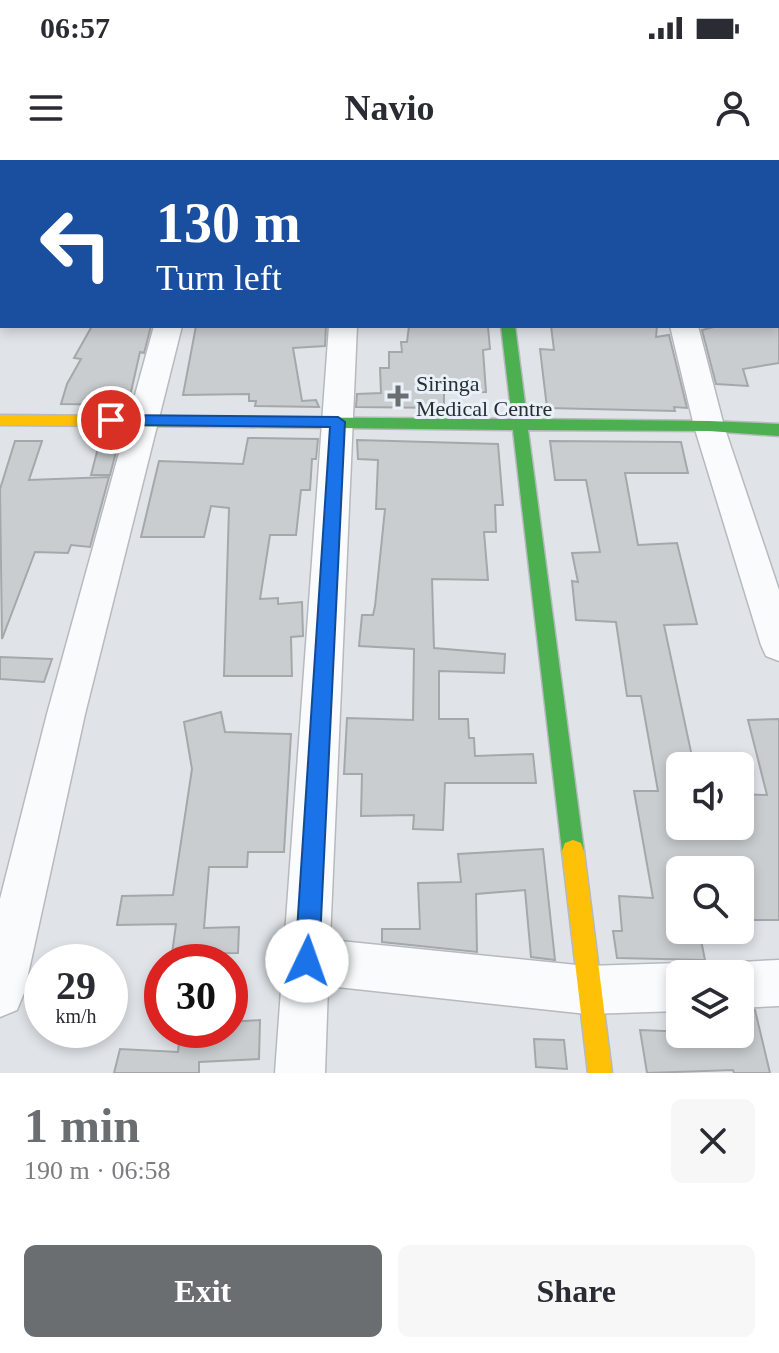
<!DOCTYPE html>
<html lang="en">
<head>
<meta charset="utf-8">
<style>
  :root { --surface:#fff; --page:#f7f7f7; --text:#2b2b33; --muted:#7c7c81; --accent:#6a6e71 }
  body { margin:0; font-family:Georgia,serif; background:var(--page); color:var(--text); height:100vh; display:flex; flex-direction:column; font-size:30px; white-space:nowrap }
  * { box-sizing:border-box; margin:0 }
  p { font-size:26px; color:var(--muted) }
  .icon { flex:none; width:44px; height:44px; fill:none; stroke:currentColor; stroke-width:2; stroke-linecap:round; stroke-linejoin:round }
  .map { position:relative; height:913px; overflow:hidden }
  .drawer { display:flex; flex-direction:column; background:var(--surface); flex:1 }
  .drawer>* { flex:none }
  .guide { position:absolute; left:0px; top:0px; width:780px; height:168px; box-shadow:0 4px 12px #0003; background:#1a4fa0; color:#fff; overflow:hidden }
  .tools { position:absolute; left:666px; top:592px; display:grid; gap:16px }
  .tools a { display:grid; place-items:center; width:88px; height:88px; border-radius:12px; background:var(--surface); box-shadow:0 4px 12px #0003; font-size:40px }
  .speed { position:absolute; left:24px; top:784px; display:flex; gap:16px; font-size:40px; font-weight:700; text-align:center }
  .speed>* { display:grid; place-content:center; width:104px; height:104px; border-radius:50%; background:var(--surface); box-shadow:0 4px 12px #0003; line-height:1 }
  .speed small { font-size:20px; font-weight:400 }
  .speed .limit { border:12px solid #d22; background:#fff; color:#111 }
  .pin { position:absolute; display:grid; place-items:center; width:68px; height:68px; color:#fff; margin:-34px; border:4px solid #fff; border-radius:50%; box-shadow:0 2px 8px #0007 }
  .me { position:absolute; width:88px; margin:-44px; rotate:3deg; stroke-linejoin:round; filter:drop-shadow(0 0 6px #0008) }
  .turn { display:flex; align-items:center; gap:28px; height:168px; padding:0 24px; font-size:36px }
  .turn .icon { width:104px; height:104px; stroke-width:2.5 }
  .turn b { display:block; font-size:56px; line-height:68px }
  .round { display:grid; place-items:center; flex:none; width:84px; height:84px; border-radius:12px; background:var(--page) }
  .overview { display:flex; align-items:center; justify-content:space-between; height:136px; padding:0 24px }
  h1 { font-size:48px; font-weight:600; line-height:60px; color:var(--accent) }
  .action { display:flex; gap:16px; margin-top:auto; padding:16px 24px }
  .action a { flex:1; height:92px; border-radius:12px; background:var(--accent); color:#fff; font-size:32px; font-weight:600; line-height:92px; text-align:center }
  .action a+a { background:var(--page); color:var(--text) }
  .status { display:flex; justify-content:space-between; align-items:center; height:56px; padding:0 40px; background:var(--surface); direction:ltr }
  .status svg { height:22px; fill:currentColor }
  header { display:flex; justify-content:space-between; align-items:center; height:104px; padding:0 24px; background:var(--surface); font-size:36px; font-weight:600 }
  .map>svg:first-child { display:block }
  .building { fill:#c9cdd0; stroke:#a5a8ab; stroke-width:2 }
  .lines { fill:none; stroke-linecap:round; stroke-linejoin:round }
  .street-casing { stroke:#b6b9bd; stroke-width:3 }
  .fast-casing { stroke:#b6b9bd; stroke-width:3 }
  .slow-casing { stroke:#b6b9bd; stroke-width:3 }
  .street { fill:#fafbfc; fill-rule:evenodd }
  .fast { fill:#4caf50; fill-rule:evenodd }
  .slow { fill:#ffc107; fill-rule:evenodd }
  .route { fill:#1a73e8; stroke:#114b97; stroke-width:2 }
  .poi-dot { fill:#6a6e71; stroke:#e9f1f9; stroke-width:3 }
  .labels { text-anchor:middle; stroke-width:6; stroke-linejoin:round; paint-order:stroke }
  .poi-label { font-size:22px; fill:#2b2e31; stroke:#e9f1f9; text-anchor:start }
</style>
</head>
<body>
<div class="status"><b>06:57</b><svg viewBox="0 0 49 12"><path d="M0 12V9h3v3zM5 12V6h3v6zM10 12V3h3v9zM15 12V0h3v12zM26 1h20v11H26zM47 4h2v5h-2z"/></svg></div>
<header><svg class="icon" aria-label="menu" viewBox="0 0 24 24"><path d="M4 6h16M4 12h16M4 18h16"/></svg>Navio<svg class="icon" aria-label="person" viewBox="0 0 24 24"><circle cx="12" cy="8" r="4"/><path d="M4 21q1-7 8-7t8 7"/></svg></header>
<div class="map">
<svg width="779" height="913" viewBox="0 0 779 913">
  <rect width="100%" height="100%" fill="#e0e4e8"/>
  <path class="building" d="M92,166H151L144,193L140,192L128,245L61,244L67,224L81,199L74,198Z
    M196,166H326L325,186L293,188L302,241L316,240L319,247L255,246L256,241H249V234L183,235Z
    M409,166L488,167L490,189L483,190L486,232L444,233V248L356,247L357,234L381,233L380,208H389V192H402L401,182H407Z
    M551,166H657L656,177L669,175L687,248L674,247L675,251L547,248L540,189L554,190Z
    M718,166H779V203L743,209L748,226L716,224L702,170Z
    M248,278L318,279L316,299H312L310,330H301L296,375H270L260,439L278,438V444L302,442L303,476L291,477L292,516H224L229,348L211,346L204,377H141L159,301L243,304Z
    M357,280L498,284L503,345H495L496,372H484L488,420L432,419L434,488L505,494L504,513L439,511V559H468L469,578H474L475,596L533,594L536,623H445L443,670L413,669L414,655L361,656L362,614H344L347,558L413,560L414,489L359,486L362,455H373L375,446L385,349H376L378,300L358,299Z
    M15,281H42L29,320L109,317L90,387L71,385L68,393L35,392L2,479L0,329Z
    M550,281L681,282L688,313H625L638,385L677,383L697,464L664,465L694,606H680V666H740V634L767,635L748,560L779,559V760H748L740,726V710H680V770H699L705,800L617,798L613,771H622L619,736L653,738L634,631H658L641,536H627L616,462L576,460L572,421L578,422L572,393L600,392L586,320H555Z
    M99,284H118L110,315H91Z
    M0,497L52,499L44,522L0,519Z
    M221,552L225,572L291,574L284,692H248L247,707H209L204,768L239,767L238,793L172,794L176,764L117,765L122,736L173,735L192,609L184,562Z
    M543,689L555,800L531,797L525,730L476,734L477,792L382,782V769H420L418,723L461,722L458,694Z
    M755,850L770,913H734L733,910L647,913L640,870L740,874V851Z
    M260,860L259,899L199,902V913H114L120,889L178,892L180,870H230V862Z
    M534,879L564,880L567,909L536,907Z"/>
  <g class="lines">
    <defs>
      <path id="street" d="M341,0H363V2H341Z
        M474,0H496V2H474Z
        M632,0H654V2H632Z
        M154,166H182L85,554L24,833L17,850L0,857V739L47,554Z
        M329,166H357L330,780L587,806L680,803L698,814H680V851L587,854L328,826L325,913H275Z
        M670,166H698L724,266L779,430V501L766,496L761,485L694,266Z
        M779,800V846L740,848V814H721L723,808L740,802Z"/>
      <path id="fast" d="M501,166H515L527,259L709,261L779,264V276L709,271L528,270L584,691L581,699L573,702L565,699L562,691L513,270L243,267L235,262L243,257L512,259Z"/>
      <path id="slow" d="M0,255L243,257L251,262L243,267L0,265Z
        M573,680L581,683L584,691L612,913H588L562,691L565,683Z"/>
    </defs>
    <use href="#street" class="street-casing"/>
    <use href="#fast" class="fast-casing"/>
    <use href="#slow" class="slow-casing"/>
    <use href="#street" class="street"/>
    <use href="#fast" class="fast"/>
    <use href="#slow" class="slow"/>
  </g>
  <path class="route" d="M111,255L338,257L345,262L319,801L315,810L307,813L299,810L295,801L330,267L111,265L103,260Z"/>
  <path class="poi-dot" d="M394 224h8v8h8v8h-8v8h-8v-8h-8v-8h8z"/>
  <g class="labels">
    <g class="poi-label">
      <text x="416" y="231">Siringa<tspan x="416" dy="25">Medical Centre</tspan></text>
    </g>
  </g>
</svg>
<div class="tools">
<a><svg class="icon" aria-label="sound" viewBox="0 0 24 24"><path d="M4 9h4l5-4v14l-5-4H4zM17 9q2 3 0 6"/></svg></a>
<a><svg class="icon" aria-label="search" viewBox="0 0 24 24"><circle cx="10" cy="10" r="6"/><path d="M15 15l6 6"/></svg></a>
<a><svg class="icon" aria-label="layers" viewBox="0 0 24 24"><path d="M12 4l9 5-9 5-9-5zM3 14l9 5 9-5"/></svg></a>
</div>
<div class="speed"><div>29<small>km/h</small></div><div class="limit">30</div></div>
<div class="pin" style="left:111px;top:260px;background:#d93025"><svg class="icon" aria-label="arrive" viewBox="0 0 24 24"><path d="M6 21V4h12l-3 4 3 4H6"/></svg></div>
<svg class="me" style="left:307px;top:801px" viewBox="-20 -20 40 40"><circle r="19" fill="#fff"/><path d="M0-13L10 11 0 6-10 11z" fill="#1a73e8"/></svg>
<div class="guide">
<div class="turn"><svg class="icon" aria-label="left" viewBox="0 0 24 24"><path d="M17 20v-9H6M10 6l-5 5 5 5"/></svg><div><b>130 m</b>Turn left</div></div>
</div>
</div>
<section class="drawer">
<div class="overview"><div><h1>1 min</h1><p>190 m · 06:58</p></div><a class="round"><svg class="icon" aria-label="close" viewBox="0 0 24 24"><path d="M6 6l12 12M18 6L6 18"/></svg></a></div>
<div class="action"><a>Exit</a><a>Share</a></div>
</section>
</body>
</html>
